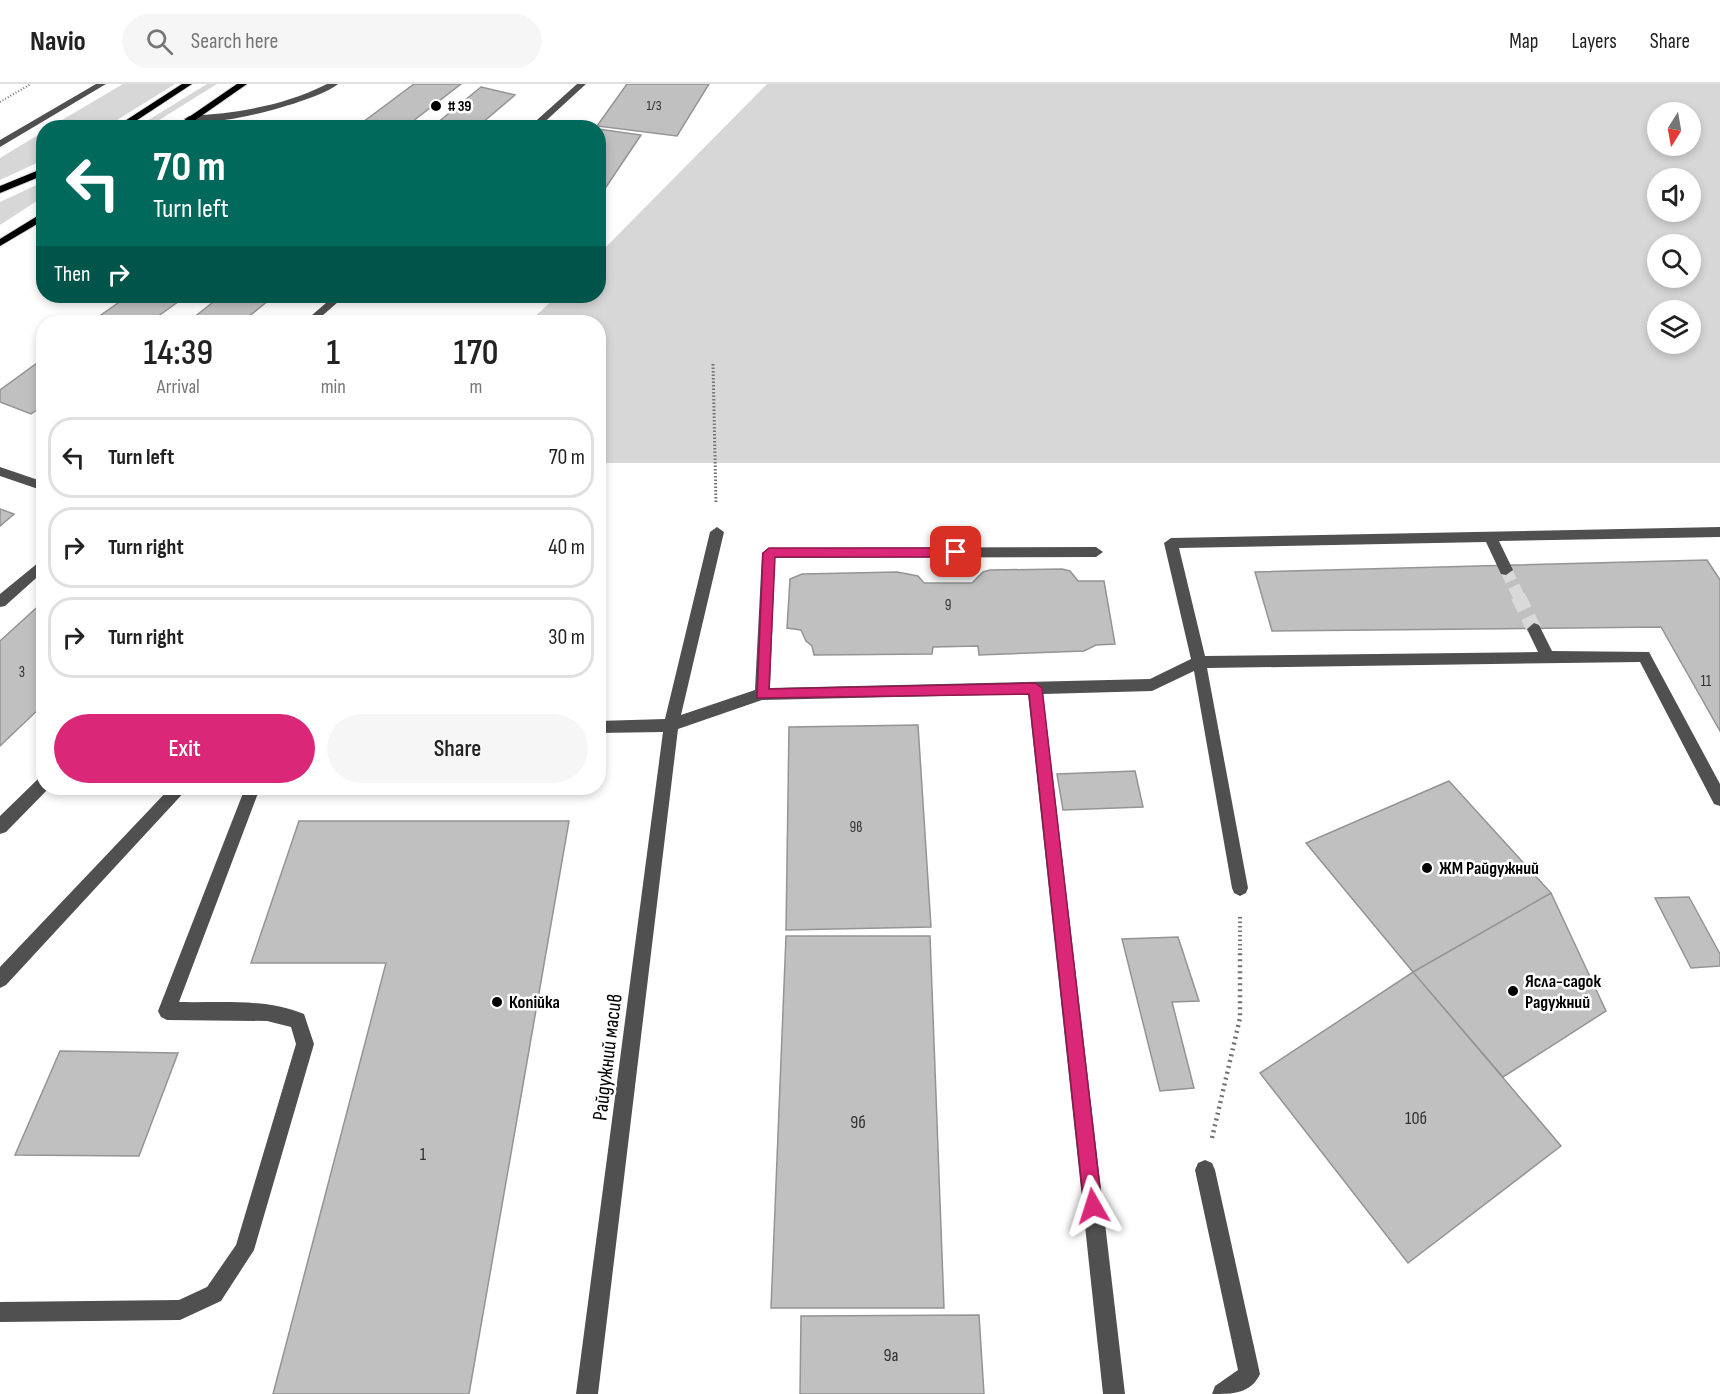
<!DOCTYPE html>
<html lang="en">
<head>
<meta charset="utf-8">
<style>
  :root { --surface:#fff; --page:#f6f6f6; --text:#222; --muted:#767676; --line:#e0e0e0; --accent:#db2777 }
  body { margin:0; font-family:"Sofia Sans Condensed",sans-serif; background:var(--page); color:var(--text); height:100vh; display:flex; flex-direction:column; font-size:22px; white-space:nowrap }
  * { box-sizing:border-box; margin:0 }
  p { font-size:20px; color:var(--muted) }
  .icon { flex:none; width:33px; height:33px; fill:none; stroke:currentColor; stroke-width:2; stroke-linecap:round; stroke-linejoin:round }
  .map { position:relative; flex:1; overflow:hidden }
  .panel { position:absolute; left:36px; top:231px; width:570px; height:480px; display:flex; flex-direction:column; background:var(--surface); border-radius:24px; box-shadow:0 3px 9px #0003 }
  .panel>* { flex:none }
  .top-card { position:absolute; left:36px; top:36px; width:570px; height:183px; border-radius:24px; box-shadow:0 3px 9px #0003; background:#00695c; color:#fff; overflow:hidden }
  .needle { width:39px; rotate:191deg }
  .tools { position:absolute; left:1647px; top:18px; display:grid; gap:12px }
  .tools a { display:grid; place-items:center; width:54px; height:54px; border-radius:50%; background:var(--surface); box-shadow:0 3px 9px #0003; font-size:30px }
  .pin { position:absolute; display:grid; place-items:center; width:51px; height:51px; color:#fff; margin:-26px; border-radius:12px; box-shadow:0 3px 9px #0006 }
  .me { position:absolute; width:66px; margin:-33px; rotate:354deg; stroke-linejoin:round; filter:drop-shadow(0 0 4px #0008) }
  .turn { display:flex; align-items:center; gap:21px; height:126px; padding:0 18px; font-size:27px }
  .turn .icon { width:78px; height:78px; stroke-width:2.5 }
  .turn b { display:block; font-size:42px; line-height:51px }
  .then { display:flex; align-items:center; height:57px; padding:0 18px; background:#0003; gap:12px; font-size:22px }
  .eta { display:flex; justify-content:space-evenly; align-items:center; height:102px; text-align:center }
  .eta b { font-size:36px; font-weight:600; line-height:42px }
  .primary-button { display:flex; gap:12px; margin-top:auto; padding:12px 18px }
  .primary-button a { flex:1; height:69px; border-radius:36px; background:var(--accent); color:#fff; font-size:24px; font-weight:600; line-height:69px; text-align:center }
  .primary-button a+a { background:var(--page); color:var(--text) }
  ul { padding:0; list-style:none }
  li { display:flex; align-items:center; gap:18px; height:81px; margin:0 12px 9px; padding:0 6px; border:3px solid var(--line); border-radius:24px }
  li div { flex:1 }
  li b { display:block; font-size:22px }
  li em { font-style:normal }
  header { display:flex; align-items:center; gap:36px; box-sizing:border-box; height:84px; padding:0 30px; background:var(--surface); border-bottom:2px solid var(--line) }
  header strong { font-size:28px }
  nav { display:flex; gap:33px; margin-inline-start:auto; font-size:21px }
  .search { width:420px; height:54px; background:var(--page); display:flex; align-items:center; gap:15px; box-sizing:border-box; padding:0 21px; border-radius:33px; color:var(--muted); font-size:22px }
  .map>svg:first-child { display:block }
  .green { fill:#d7d7d7; fill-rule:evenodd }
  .building { fill:#c0c0c0; stroke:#949494; stroke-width:1.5 }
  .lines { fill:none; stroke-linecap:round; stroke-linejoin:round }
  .minor-tunnel-far1 { stroke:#d9d9d9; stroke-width:12; stroke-dasharray:12 6; stroke-linecap:butt }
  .minor-tunnel { stroke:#d9d9d9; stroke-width:15; stroke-dasharray:15 8; stroke-linecap:butt }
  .major-casing { stroke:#dbdbdb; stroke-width:2 }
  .path-far3 { stroke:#727272; stroke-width:2; stroke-dasharray:1 2; stroke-linecap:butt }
  .path-far2 { stroke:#727272; stroke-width:3; stroke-dasharray:1.5 2; stroke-linecap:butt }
  .path-far1 { stroke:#727272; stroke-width:4; stroke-dasharray:1.5 3; stroke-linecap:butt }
  .path { stroke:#727272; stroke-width:4.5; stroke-dasharray:2 4; stroke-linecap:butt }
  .minor { fill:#505050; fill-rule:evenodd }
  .major { fill:#000; fill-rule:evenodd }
  .route { fill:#db2777; stroke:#8e194d; stroke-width:1.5 }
  .poi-dot { fill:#000; stroke:#fff; stroke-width:2 }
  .labels { text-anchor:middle; stroke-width:5; stroke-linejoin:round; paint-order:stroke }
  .far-number-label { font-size:14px; fill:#303030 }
  .far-poi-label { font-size:15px; font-weight:bold; fill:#000; stroke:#fff; text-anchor:start }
  .number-label { font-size:15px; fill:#303030 }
  .poi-label { font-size:18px; font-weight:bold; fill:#000; stroke:#fff; text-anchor:start }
  .near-number-label { font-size:18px; fill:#303030 }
  .near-street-label { font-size:21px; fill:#000; stroke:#fff }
</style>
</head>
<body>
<header>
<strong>Navio</strong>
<div class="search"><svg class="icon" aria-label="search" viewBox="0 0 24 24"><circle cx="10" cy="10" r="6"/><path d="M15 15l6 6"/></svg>Search here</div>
<nav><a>Map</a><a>Layers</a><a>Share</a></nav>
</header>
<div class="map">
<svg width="1720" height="1310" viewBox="0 0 1720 1310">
  <rect width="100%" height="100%" fill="#fff"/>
  <path class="green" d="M123,0H175L106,43H50Z
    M207,0H217L148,43H137Z
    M767,0H1720V379H599L598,238H529L557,212H598L599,170ZM1690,28V62H1658V28ZM1690,94V128H1658V94ZM1690,160V194H1658V160ZM1690,226V260H1658V226Z
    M43,48V76L0,96V74Z
    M43,98V113L0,141V118Z"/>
  <path class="building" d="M414,0H461L404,44H355Z
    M627,0H709L677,52L597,42Z
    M481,3L515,11L476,44H431Z
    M598,45L641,51L598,115Z
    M128,212H186L150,238H91Z
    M221,212H274L242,238H188Z
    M44,274V321L31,330L0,318V306Z
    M0,425L14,430L0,442Z
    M1707,476L1720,496V647L1661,543L1272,547L1255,488Z
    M1062,485L1070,487L1078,497H1104L1115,560L1096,561L1084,567L979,571L978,562L933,563L932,570L814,571L812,562L806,557L801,546L787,544L790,495L802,490L897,488L918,492L924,499H972L983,488L990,486Z
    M44,517V620L0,662V557Z
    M918,641L931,843L786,846L789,643Z
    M1135,687L1143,723L1063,726L1057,690Z
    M1449,697L1551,809L1413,888L1306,759Z
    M299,737H569L469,1310H273L386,879H251Z
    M1551,809L1606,927L1503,993L1413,888Z
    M1689,813L1720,870V882L1691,884L1655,814Z
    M786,852H930L944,1224H771Z
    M1178,853L1199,917L1172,918L1194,1004L1160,1007L1122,855Z
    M1413,888L1561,1062L1408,1179L1260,989Z
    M60,967L178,969L139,1072L15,1071Z
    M979,1231L984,1310H800L801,1232Z"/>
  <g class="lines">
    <path class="minor-tunnel-far1" d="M1506,486L1519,513"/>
    <path class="minor-tunnel" d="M1518,512L1534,545"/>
    <defs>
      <path id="major" d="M182,0H192L125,44H114Z
        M237,0H247L184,44H173Z
        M44,84V91L0,109V102Z
        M44,128V136L0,162V155Z"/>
    </defs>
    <use href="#major" class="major-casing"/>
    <path class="path-far3" d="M0,18L31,0"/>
    <path class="path-far2" d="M713,280L716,420"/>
    <path class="path-far1" d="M1240,833V868"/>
    <path class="path" d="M1212,1054L1240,934V867"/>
    <path class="minor" d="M96,0H106L0,63V56Z
      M327,0H338C319,17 204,48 184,35L189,32C238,29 283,22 327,0Z
      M577,0H586L538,44H528Z
      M334,212H345L315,238H304Z
      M0,383L44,398V407L0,392Z
      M717,443L724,448L681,631L755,606L762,469L769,464L1096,463L1103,468L1096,473L775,474L770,604L1150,595L1191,575L1164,459L1171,454L1720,443V453L1499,457L1513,486L1506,491L1501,490L1486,458L1179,464L1205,572L1538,568L1527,545L1534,539L1539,541L1552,567L1649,568L1720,700V722L1714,720L1640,578L1207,584L1248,804L1246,809L1240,812L1234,809L1232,804L1194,587L1152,607L1043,610L1125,1310H1103L1028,610L762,616L678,645L598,1310H576L663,648L598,649V637L665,635L710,448Z
      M44,474V487L5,522L0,523V510Z
      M44,692V704H49L6,748L0,750V732L39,694Z
      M170,704H188L6,901L0,904V883Z
      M245,704H260L179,918C220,919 265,914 304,930L314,960L254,1166L221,1217L180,1236L0,1238V1218L179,1216L207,1203L236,1161L296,960L291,943L267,937L167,936L161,933L158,927Z
      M1205,1076L1212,1079L1215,1086L1260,1290C1251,1310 1232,1310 1212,1310L1215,1302L1238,1286L1195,1086L1198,1079Z"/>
    <use href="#major" class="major"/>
  </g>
  <path class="route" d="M769,464H956L962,468L956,473H775L769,605L1035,599L1042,604L1102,1122L1099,1128L1093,1131L1087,1128L1084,1122L1029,610L757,614L763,469Z"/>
  <g class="poi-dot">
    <circle cx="436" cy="22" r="6"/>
    <circle cx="1427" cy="784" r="6"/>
    <circle cx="1513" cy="907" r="6"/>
    <circle cx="497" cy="918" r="6"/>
  </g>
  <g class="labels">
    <g class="far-number-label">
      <text x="654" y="26">1/3</text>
    </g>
    <g class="far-poi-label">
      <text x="448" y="27"># 39</text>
    </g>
    <g class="number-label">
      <text x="948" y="526">9</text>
      <text x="22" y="593">3</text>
      <text x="1706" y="602">11</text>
      <text x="856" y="748">9в</text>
    </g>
    <g class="poi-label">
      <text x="1439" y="790">ЖМ Райдужний</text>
      <text x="1525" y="903">Ясла-садок<tspan x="1525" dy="21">Радужний</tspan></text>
      <text x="509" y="924">Копійка</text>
    </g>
    <g class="near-number-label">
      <text x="1416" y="1040">10б</text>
      <text x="858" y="1044">9б</text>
      <text x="423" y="1076">1</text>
      <text x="891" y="1277">9а</text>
    </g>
    <g class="near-street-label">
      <text transform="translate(607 973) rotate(-83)" y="7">Райдужний масив</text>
    </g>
  </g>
</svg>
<div class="tools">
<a><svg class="needle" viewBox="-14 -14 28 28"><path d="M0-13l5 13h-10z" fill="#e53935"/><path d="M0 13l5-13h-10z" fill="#767676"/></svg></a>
<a><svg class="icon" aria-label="sound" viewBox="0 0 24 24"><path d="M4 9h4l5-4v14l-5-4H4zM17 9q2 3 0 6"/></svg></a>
<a><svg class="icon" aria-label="search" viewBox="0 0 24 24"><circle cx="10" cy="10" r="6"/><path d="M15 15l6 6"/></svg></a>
<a><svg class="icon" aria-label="layers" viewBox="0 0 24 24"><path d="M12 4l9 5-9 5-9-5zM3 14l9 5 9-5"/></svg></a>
</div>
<div class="pin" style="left:956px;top:468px;background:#d93025"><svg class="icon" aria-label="arrive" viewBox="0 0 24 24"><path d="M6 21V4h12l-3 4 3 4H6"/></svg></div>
<svg class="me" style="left:1093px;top:1122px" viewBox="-20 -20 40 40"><path d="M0-17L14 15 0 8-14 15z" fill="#db2777" stroke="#fff" stroke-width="4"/></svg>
<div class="top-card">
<div class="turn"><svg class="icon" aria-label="left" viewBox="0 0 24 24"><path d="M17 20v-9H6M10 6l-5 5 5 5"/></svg><div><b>70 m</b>Turn left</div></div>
<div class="then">Then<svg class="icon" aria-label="right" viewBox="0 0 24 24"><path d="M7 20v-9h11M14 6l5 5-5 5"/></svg></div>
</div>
<section class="panel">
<div class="eta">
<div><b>14:39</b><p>Arrival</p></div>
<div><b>1</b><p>min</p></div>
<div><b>170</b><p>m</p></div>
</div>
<ul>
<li><svg class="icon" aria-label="left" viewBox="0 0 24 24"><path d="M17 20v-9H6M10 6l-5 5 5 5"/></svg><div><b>Turn left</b></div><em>70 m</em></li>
<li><svg class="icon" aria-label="right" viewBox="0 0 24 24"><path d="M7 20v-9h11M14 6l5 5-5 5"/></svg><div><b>Turn right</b></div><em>40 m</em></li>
<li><svg class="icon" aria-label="right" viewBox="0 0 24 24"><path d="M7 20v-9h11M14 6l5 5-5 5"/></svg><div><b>Turn right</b></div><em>30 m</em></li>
</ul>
<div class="primary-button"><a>Exit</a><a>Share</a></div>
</section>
</div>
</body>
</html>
